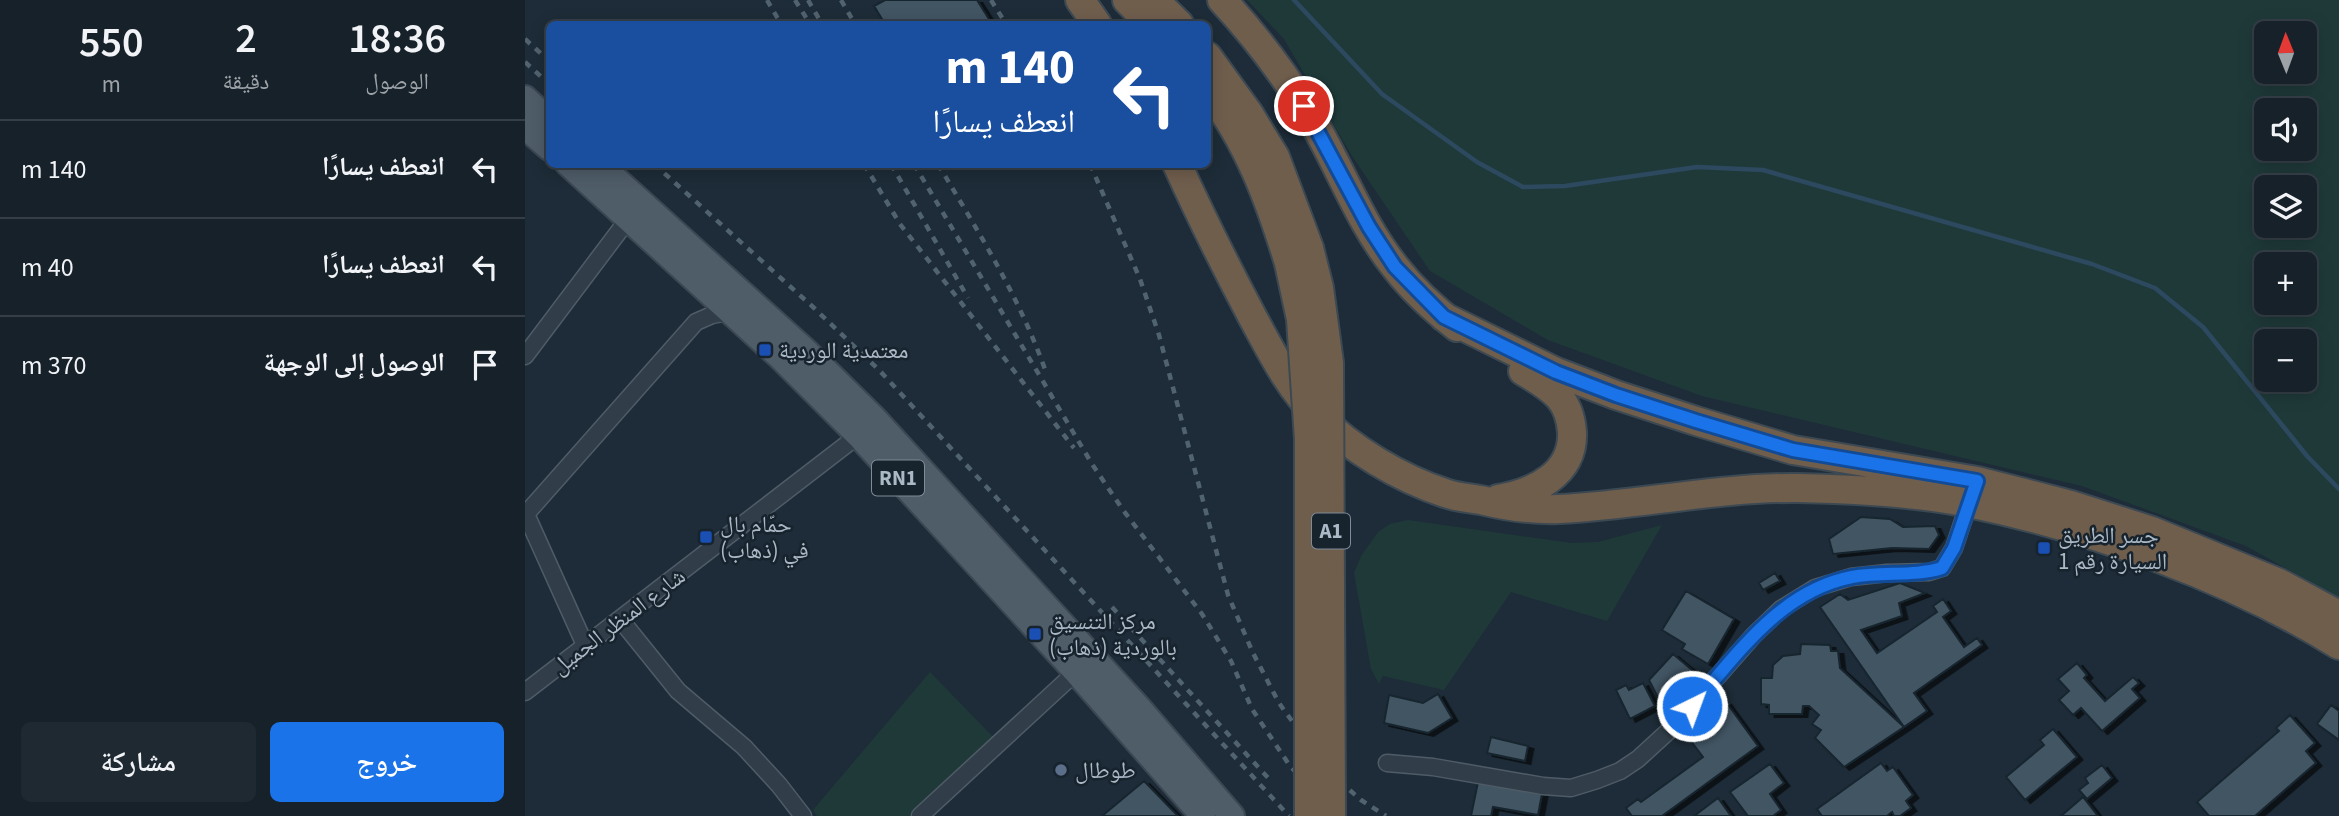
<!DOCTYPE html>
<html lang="ar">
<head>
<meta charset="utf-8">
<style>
  :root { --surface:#16212a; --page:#1f2932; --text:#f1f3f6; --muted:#9ea3a8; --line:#353e47; --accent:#1a73e8 }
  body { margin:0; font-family:"Source Sans 3","Noto Naskh Arabic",sans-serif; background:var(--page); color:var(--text); direction:rtl; height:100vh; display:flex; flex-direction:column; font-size:26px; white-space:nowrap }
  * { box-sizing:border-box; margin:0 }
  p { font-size:23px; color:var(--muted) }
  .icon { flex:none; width:38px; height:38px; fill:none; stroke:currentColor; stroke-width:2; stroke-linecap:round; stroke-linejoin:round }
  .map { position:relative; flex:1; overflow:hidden; direction:ltr }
  .details { display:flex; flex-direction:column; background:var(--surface); width:525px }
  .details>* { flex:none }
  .banner { position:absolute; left:21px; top:21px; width:665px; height:147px; border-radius:10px; box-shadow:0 4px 18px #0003,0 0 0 2px var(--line); direction:rtl; background:#1a4fa0; color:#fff; overflow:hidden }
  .needle { width:46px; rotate:359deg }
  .buttons { position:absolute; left:1729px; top:21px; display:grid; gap:14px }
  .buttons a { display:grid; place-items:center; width:63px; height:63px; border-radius:10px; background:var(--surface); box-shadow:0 4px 18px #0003,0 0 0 2px var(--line); font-size:35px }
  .pin { position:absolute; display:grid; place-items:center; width:60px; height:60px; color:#fff; margin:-30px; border:4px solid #fff; border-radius:50%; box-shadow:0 2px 7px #0007 }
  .me { position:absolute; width:77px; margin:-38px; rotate:42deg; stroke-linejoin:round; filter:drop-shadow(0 0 5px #0008) }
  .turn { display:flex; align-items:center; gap:24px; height:147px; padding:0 21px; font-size:32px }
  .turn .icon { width:91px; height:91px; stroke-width:2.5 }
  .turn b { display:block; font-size:49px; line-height:60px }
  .eta { display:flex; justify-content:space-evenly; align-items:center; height:119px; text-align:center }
  .eta b { font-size:42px; font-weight:600; line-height:49px }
  .button { display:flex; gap:14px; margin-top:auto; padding:14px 21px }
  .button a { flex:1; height:80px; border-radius:10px; background:var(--accent); color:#fff; font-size:28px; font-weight:600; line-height:80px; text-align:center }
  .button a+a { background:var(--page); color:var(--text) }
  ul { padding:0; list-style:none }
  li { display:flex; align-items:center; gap:21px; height:98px; padding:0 21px; border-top:2px solid var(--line) }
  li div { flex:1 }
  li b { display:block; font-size:26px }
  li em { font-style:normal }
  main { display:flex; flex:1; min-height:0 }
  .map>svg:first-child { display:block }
  .green { fill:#1f3939; fill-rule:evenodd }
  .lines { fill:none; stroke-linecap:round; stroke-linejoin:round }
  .stream { stroke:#2d495f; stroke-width:4.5 }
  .building { fill:#435463; stroke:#19252f; stroke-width:2; filter:url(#shadow) }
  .street-casing { stroke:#4f5c67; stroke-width:19 }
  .primary-casing { stroke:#3b4752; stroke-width:28 }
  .highway-casing { stroke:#3c4953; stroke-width:32 }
  .street { stroke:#313e49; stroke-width:16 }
  .primary { stroke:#4f5d69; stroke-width:24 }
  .highway { stroke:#705e4d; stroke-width:28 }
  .rail { stroke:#526370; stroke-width:4.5; stroke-dasharray:7 7; stroke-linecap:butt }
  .highway-bridge-casing { stroke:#3c4953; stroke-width:32; stroke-linecap:butt }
  .highway-bridge { stroke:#705e4d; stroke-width:28 }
  .route-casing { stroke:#114b97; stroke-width:18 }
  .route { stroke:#1a73e8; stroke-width:12 }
  .transit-dot { fill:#1a4fb4; stroke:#17232d; stroke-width:2.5 }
  .service-dot { fill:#5c6f8a; stroke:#17232d; stroke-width:2.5 }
  .labels { text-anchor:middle; stroke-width:5; stroke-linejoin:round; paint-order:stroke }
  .shield { fill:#17232d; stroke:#7f8c98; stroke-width:2 }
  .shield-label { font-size:21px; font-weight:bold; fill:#abb9c6 }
  .poi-label { font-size:23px; fill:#abb9c6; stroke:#17232d; text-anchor:start }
  .street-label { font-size:23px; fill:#abb9c6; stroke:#17232d }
</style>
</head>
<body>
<main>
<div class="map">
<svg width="1814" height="816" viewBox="0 0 1814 816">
  <defs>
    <filter id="shadow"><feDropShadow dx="5.5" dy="3" stdDeviation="0" flood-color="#0009"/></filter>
  </defs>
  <rect width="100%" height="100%" fill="#1d2c38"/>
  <path class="green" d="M722,0H1814V598L1721,546L1557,486L1177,396L1023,340L905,271L827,156L759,39ZM1741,33H1780V72H1741ZM1741,110H1780V149H1741ZM1741,187H1780V226H1741ZM1741,264H1780V303H1741ZM1741,341H1780V380H1741Z
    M883,520L1046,543L1073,542L1137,525L1082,621L986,592L919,690L858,676L854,684L846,669L829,573L836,556L853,532L865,524Z
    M405,672L474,743L398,816H292L288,810Z"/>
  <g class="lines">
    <path class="stream" d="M769,0L857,94L952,162L998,187L1040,186L1172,167L1238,170L1567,264L1630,288L1678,327L1782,456L1814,489"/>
  </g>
  <path class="building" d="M360,0H452L467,24H360L349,6Z
    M1336,517L1365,519L1378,527L1410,526L1414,535L1404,549L1367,548L1308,554L1304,539Z
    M1250,573L1255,581L1238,590L1234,583Z
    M1375,583L1400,593L1374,603L1377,616L1336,630L1352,653L1412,612L1408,606L1418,599L1426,611L1418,617L1439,647L1452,638L1457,645L1389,693L1402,711L1379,727L1295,607L1315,594L1323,600Z
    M1161,591L1209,619L1183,664L1157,649L1160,644L1137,630Z
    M1276,644L1305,645L1306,651H1313L1315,668L1379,727L1319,767L1290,738L1296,730L1287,724L1294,715L1284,706H1278L1277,714H1244V705L1236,704V678H1247L1248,665L1258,656L1275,654Z
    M1148,654L1173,675L1142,715L1124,680Z
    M1552,663L1562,675L1559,678L1580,701L1608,677L1614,683L1607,689L1615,698L1577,731L1556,708L1548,715L1534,700L1544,691L1533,679Z
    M1118,683L1130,706L1105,719L1091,690L1101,685L1104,690Z
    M913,694L927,718L903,733L859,723L864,695L898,703Z
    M1201,702L1233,746L1137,816H1107L1101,808L1113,799L1116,802L1178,757L1159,732Z
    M1806,705L1814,711V740L1792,724Z
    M1765,715L1790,743L1781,751L1791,763L1730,816H1684L1672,802L1754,731L1751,728Z
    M1528,729L1552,757L1500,800L1481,777L1519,745L1515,740Z
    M966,737L1003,746L1000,761L962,753Z
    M1356,763L1362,771L1368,767L1388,795L1381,801L1386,808L1375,816H1369L1367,812L1362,816H1297L1292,809Z
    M1245,764L1259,783L1245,794L1256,810L1248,816H1223L1205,792Z
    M1577,765L1587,778L1562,799L1554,790L1563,783L1560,778Z
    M619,781L653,816H577Z
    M953,782L1017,794L1013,815L968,807L966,816H946Z
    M1558,797L1573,816H1536Z
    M1193,798L1206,816H1169Z"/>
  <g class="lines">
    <defs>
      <path id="street" d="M0,356L104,218
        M0,512L60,645
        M1,514L171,322L187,315L204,312
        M95,619L153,691L219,747L254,785L278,816
        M0,692L339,431
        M862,763L908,767L1018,786L1046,788L1072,780L1095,771L1113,759L1149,726L1229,635L1256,609L1290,588L1326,577L1362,573L1404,572L1417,568L1429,548L1446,497
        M395,816L551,672"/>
      <path id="primary" d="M0,98L24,120
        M0,127L24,148
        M43,164L256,358L334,436L551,672L678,816
        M74,164L283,353L349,418L614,708L707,816"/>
      <path id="highway" d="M555,0L572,24
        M602,0L626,24
        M629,0L654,24
        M697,0C727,32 755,69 779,106C812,158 832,220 871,268C888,290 910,310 932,327
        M682,56L724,114L750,157L784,248
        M682,89C723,140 745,201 764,263
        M652,164C676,217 701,267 728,318C746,351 764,388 792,415C826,449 874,478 920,493C933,498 947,498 960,501C985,507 1008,510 1035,509C1114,505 1194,487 1273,488C1329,489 1389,492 1444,503C1569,529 1706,578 1814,645
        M919,317L1031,372L1091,395L1171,421L1268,450L1452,481L1546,505L1627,531L1754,583L1814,615
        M973,499C1009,493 1049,474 1047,432C1046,419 1043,407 1034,397C1024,386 1010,378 998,371"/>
    </defs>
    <use href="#street" class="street-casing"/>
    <use href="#primary" class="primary-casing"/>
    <use href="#highway" class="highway-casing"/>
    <use href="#street" class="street"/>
    <use href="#primary" class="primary"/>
    <use href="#highway" class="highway"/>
    <path class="rail" d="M242,0L256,24
      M270,0L285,24
      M283,0L297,24
      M316,0L330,24
      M466,0L481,24
      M0,39L24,61
      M0,62L24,84
      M129,164L288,307L355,371L764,816
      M339,164L375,224L549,448
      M366,164L443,298
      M389,164L567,464L598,510L677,614L706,661L727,709L763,763L807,816
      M413,164C455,235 493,294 521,372
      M565,164L615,279L634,335L703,595L728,653L754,703L803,771L836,800L861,816
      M587,607L745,780"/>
    <defs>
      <path id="highway-bridge" d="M784,248L794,288L804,363L806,816
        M764,263L776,319L784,439V816"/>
    </defs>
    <use href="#highway-bridge" class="highway-bridge-casing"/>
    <use href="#highway-bridge" class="highway-bridge"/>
  </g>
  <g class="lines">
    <defs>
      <path id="route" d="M779,106L844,227L870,267L919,317L1031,372L1091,395L1171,421L1268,450L1452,481L1429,548L1417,568C1389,577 1357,571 1327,577C1255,591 1213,654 1167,706"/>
    </defs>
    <use href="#route" class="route-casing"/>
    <use href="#route" class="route"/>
  </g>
  <g class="transit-dot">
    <rect x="233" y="343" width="14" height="14" rx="3.5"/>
    <rect x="174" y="530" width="14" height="14" rx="3.5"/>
    <rect x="1512" y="541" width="14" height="14" rx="3.5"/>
    <rect x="503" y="627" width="14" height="14" rx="3.5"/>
  </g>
  <circle class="service-dot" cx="536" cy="770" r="7"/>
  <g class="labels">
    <g class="shield">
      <rect x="347" y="460.5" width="52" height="35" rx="5"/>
      <rect x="787" y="513.5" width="38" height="35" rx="5"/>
    </g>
    <g class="shield-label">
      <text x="373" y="485">RN1</text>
      <text x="806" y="538">A1</text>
    </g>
    <g class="poi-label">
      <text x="254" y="358">معتمدية الوردية</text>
      <text x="195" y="532">حمّام بال<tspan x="195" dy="26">في (ذهاب)</tspan></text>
      <text x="1533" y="543">جسر الطريق<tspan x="1533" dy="26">السيارة رقم 1</tspan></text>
      <text x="524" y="629">مركز التنسيق<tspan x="524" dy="26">بالوردية (ذهاب)</tspan></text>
      <text x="550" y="778">طوطال</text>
    </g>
    <g class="street-label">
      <text transform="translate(93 621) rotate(-37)" y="8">شارع المنظر الجميل</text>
    </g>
  </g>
</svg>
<div class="buttons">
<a><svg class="needle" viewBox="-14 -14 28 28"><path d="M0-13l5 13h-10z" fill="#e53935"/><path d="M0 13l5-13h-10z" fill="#9ea3a8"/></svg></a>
<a><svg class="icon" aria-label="sound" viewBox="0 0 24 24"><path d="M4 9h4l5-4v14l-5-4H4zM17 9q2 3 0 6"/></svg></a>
<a><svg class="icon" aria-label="layers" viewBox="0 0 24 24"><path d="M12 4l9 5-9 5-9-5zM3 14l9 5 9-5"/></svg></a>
<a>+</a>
<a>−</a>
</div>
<div class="pin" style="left:779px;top:106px;background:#d93025"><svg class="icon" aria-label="arrive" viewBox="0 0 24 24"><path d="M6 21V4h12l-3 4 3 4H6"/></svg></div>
<svg class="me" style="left:1167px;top:706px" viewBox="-20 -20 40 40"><circle r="17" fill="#1a73e8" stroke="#fff" stroke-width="3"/><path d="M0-11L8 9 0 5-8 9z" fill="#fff"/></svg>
<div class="banner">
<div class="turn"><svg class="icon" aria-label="left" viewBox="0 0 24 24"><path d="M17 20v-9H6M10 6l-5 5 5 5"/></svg><div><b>140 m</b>انعطف يسارًا</div></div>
</div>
</div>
<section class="details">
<div class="eta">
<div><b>18:36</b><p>الوصول</p></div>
<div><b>2</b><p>دقيقة</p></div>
<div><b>550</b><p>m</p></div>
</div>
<ul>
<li><svg class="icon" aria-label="left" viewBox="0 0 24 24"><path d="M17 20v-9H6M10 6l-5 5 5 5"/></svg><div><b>انعطف يسارًا</b></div><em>140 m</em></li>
<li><svg class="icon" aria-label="left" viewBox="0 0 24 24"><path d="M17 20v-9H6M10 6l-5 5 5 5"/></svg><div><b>انعطف يسارًا</b></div><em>40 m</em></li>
<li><svg class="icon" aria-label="arrive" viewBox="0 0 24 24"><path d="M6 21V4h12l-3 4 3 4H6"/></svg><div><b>الوصول إلى الوجهة</b></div><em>370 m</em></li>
</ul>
<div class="button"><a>خروج</a><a>مشاركة</a></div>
</section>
</main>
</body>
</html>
